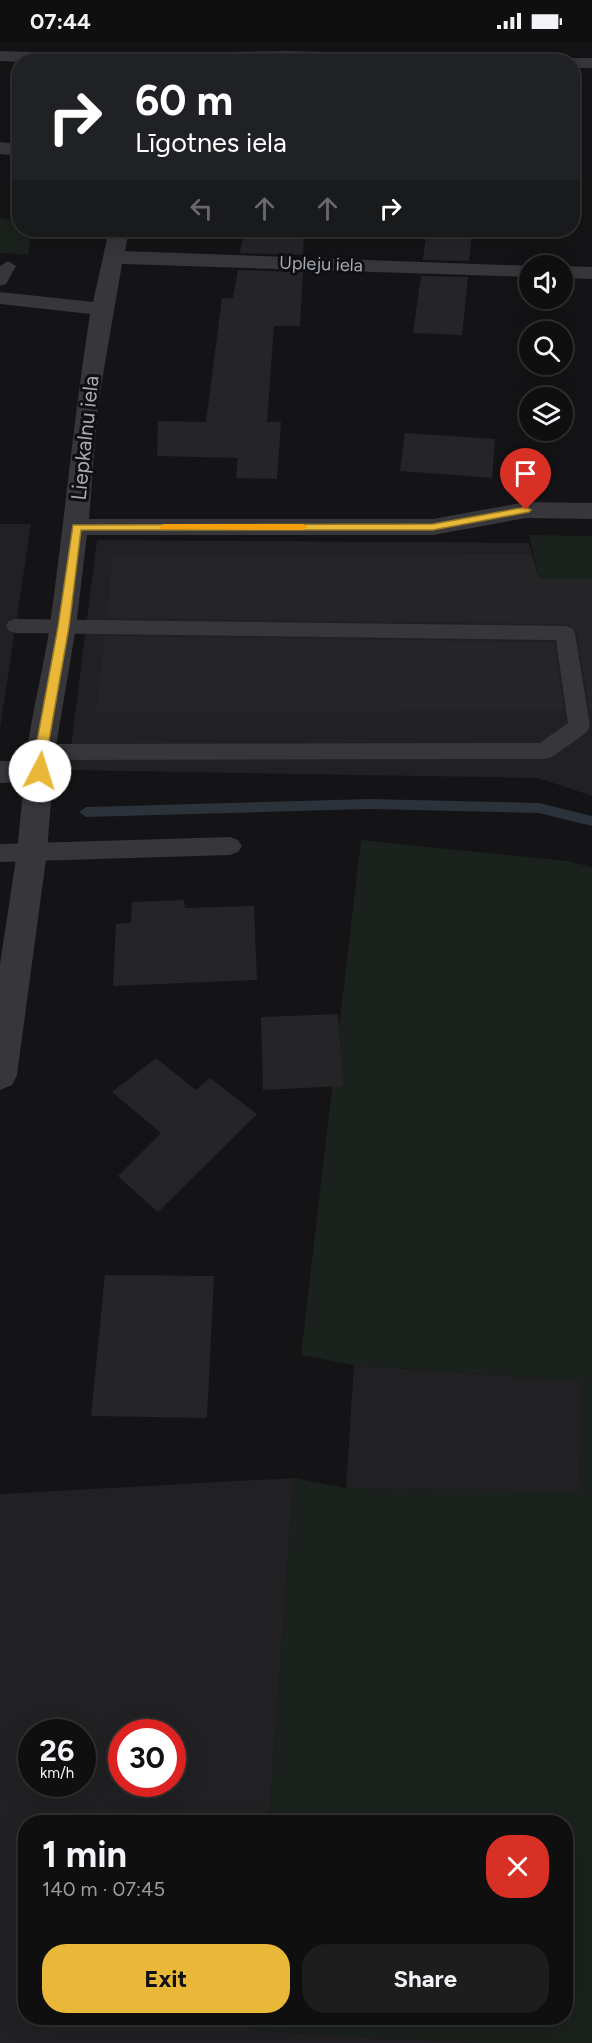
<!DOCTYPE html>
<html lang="en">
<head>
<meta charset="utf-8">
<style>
  :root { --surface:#0f0f10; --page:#1d1d1e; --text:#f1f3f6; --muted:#9b9c9f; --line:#2f2f30; --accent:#e9b839 }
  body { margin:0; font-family:Figtree,sans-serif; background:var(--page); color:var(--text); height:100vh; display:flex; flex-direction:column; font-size:22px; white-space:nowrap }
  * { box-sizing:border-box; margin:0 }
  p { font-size:20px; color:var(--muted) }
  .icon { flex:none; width:33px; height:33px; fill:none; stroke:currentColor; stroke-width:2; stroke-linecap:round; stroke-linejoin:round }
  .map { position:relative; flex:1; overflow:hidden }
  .side { position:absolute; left:18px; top:1773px; width:555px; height:210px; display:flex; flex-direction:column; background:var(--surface); border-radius:24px; box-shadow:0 6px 24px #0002,0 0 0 2px var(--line) }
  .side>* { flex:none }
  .guide { position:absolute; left:12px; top:12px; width:568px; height:183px; border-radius:24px; box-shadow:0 6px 24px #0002,0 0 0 2px var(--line); background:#202124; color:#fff; overflow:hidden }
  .tools { position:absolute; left:519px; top:213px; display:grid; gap:12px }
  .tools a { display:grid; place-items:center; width:54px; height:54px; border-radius:50%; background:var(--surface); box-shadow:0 6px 24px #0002,0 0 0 2px var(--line); font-size:30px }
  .speed { position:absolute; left:18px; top:1677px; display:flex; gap:12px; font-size:30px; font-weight:700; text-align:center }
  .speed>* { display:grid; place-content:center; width:78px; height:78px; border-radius:50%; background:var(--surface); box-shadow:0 6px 24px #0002,0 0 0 2px var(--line); line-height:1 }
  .speed small { font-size:15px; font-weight:400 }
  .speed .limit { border:9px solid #d22; background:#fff; color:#111 }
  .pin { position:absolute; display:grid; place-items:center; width:51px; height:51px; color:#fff; margin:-62px -26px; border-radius:50% 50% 50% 0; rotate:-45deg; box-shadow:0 0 6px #0007 }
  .pin .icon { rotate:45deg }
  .me { position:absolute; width:66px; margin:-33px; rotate:5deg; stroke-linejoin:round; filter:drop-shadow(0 0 4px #0008) }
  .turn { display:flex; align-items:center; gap:21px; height:126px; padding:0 24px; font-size:27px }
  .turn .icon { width:78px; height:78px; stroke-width:2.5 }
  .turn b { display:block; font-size:42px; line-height:51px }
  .lanes { display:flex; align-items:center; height:57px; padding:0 24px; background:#0003; justify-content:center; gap:30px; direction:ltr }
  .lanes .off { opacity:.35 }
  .round { display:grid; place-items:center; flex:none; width:63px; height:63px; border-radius:24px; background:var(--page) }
  .summary { display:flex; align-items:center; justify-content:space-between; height:102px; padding:0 24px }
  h1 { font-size:36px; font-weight:700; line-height:45px }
  .button { display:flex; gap:12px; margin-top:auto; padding:12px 24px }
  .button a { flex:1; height:69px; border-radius:24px; background:var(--accent); color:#111; font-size:24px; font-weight:700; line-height:69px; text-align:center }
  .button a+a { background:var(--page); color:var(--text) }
  .status { display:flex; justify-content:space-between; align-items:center; height:42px; padding:0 30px; background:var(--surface); direction:ltr }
  .status svg { height:16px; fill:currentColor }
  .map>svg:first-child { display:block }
  .built { fill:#212023; fill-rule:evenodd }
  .green { fill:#1b211c }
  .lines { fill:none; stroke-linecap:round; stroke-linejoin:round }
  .stream { fill:#2b3239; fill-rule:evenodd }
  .building { fill:#252427 }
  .service { fill:#36363b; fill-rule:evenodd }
  .minor { fill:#36363b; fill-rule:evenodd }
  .route { fill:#e9b839; stroke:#977825; stroke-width:1.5 }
  .slow { fill:#f59e0b }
  .labels { text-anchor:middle; stroke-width:6; stroke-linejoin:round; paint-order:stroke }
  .far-street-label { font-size:18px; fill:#a7abb6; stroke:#100f11 }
  .street-label { font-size:21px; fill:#a7abb6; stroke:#100f11 }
</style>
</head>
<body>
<div class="status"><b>07:44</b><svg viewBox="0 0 49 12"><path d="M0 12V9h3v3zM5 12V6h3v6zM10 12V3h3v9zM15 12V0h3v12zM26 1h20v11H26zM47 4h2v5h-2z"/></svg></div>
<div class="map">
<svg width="592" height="2001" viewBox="0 0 592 2001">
  <rect width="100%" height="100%" fill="#141416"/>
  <path class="built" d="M0,482H31L0,687Z
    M97,498L529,501L539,537H592V754L538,736L68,728Z
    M354,1323L582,1339L580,1451L346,1446Z
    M294,1436L269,1780H26V1976H255L254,1988L475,2001H0V1452ZM32,1690H82V1742H32ZM122,1690H172V1742H122Z"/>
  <path class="green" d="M0,175L19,180L20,188H32L28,213L0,211Z
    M529,493L592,494V537H539Z
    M361,798L567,819L592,825V2001H475L254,1988L255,1976H566V1780H269L294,1436L346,1446L580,1450L582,1339L354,1323L301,1313Z"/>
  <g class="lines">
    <path class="stream" d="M369,757L539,761L592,774V784L539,771L369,767L86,775L79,770L86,765Z"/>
  </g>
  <path class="building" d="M244,188H304L303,213L240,211Z
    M426,190L472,192L469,219L423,218Z
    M238,228L303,230L300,284H274L267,380H281L277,437L236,436L238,416L157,414L158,379L206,380L222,256H233Z
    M421,234L468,235L462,293L413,291Z
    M405,391L495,397L492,436L400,429Z
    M532,512L539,537H592V669H590L577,591L573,584L566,582L107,576L113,514Z
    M105,594L554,600L564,669L96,670Z
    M184,858L185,866L254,864L257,938L113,944L116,882L131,881L132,860Z
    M338,972L343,1044L263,1048L261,975Z
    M156,1016L196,1048L210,1036L257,1072L158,1170L118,1134L161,1091L112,1050Z
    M105,1233L214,1234L207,1376L91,1374Z"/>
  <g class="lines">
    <path class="service" d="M8,219L16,224L6,242L0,244V224Z
      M16,577L565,584L572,586L575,591L590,684L587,690L552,715L544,717L41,718L33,716L30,710L33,704L41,702L540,701L568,681L556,598L16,591L9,589L6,584L9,579Z
      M230,795L238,798L242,804L238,810L230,813L0,820V802Z"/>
    <path class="minor" d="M0,9L100,12L288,9L521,15L529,20H20L0,19Z
      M573,16H592V26H573V20H565Z
      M0,100L20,102V114L0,112Z
      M109,188H129L125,209L533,224H530V235L122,222L98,362L89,477H433L526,460L592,461V477L526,476L433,493H87L76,585L55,710L47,810L17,1033L12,1043L0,1048V922L17,810L24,740L0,741V719H26C31,670 45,623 51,575C65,474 74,373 90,272L0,262V250L93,260Z
      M562,224L592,225V237L562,236Z"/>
  </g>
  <path class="route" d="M526,465L531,468L529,470L433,488H81L69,585L47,710L46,729L40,733L34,729L35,710L58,585L73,483L433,482Z"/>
  <path class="slow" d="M164,482H303L308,485L303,488L160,487L159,485Z"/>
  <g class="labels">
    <g class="far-street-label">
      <text transform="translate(321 222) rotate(2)" y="6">Upleju iela</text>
    </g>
    <g class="street-label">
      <text transform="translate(85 396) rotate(-84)" y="7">Liepkalnu iela</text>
    </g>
  </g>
</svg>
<div class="tools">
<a><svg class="icon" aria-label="sound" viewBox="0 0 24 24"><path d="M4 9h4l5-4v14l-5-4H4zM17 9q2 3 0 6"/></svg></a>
<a><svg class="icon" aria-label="search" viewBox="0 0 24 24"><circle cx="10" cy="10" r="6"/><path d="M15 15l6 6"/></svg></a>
<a><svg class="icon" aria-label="layers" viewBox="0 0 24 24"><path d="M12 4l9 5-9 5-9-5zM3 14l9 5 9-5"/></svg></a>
</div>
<div class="speed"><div>26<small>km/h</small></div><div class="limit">30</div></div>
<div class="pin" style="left:526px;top:468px;background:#d93025"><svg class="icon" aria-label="arrive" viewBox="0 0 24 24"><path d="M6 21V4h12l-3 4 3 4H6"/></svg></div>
<svg class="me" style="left:40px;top:729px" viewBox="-20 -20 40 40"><circle r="19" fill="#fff"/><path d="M0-13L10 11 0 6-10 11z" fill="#e9b839"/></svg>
<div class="guide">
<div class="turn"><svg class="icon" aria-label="right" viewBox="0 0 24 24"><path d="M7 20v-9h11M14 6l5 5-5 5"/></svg><div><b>60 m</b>Līgotnes iela</div></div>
<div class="lanes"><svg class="icon off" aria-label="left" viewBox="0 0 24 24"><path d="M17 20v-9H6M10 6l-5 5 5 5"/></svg><svg class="icon off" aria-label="ahead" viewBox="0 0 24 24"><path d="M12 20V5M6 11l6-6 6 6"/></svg><svg class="icon off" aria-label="ahead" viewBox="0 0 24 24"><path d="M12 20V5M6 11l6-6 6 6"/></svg><svg class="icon" aria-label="right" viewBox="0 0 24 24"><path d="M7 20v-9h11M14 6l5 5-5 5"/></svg></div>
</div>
<section class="side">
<div class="summary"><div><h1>1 min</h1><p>140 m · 07:45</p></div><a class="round" style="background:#d93025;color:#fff"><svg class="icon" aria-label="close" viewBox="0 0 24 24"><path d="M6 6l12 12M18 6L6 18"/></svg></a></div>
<div class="button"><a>Exit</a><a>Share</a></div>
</section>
</div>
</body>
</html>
